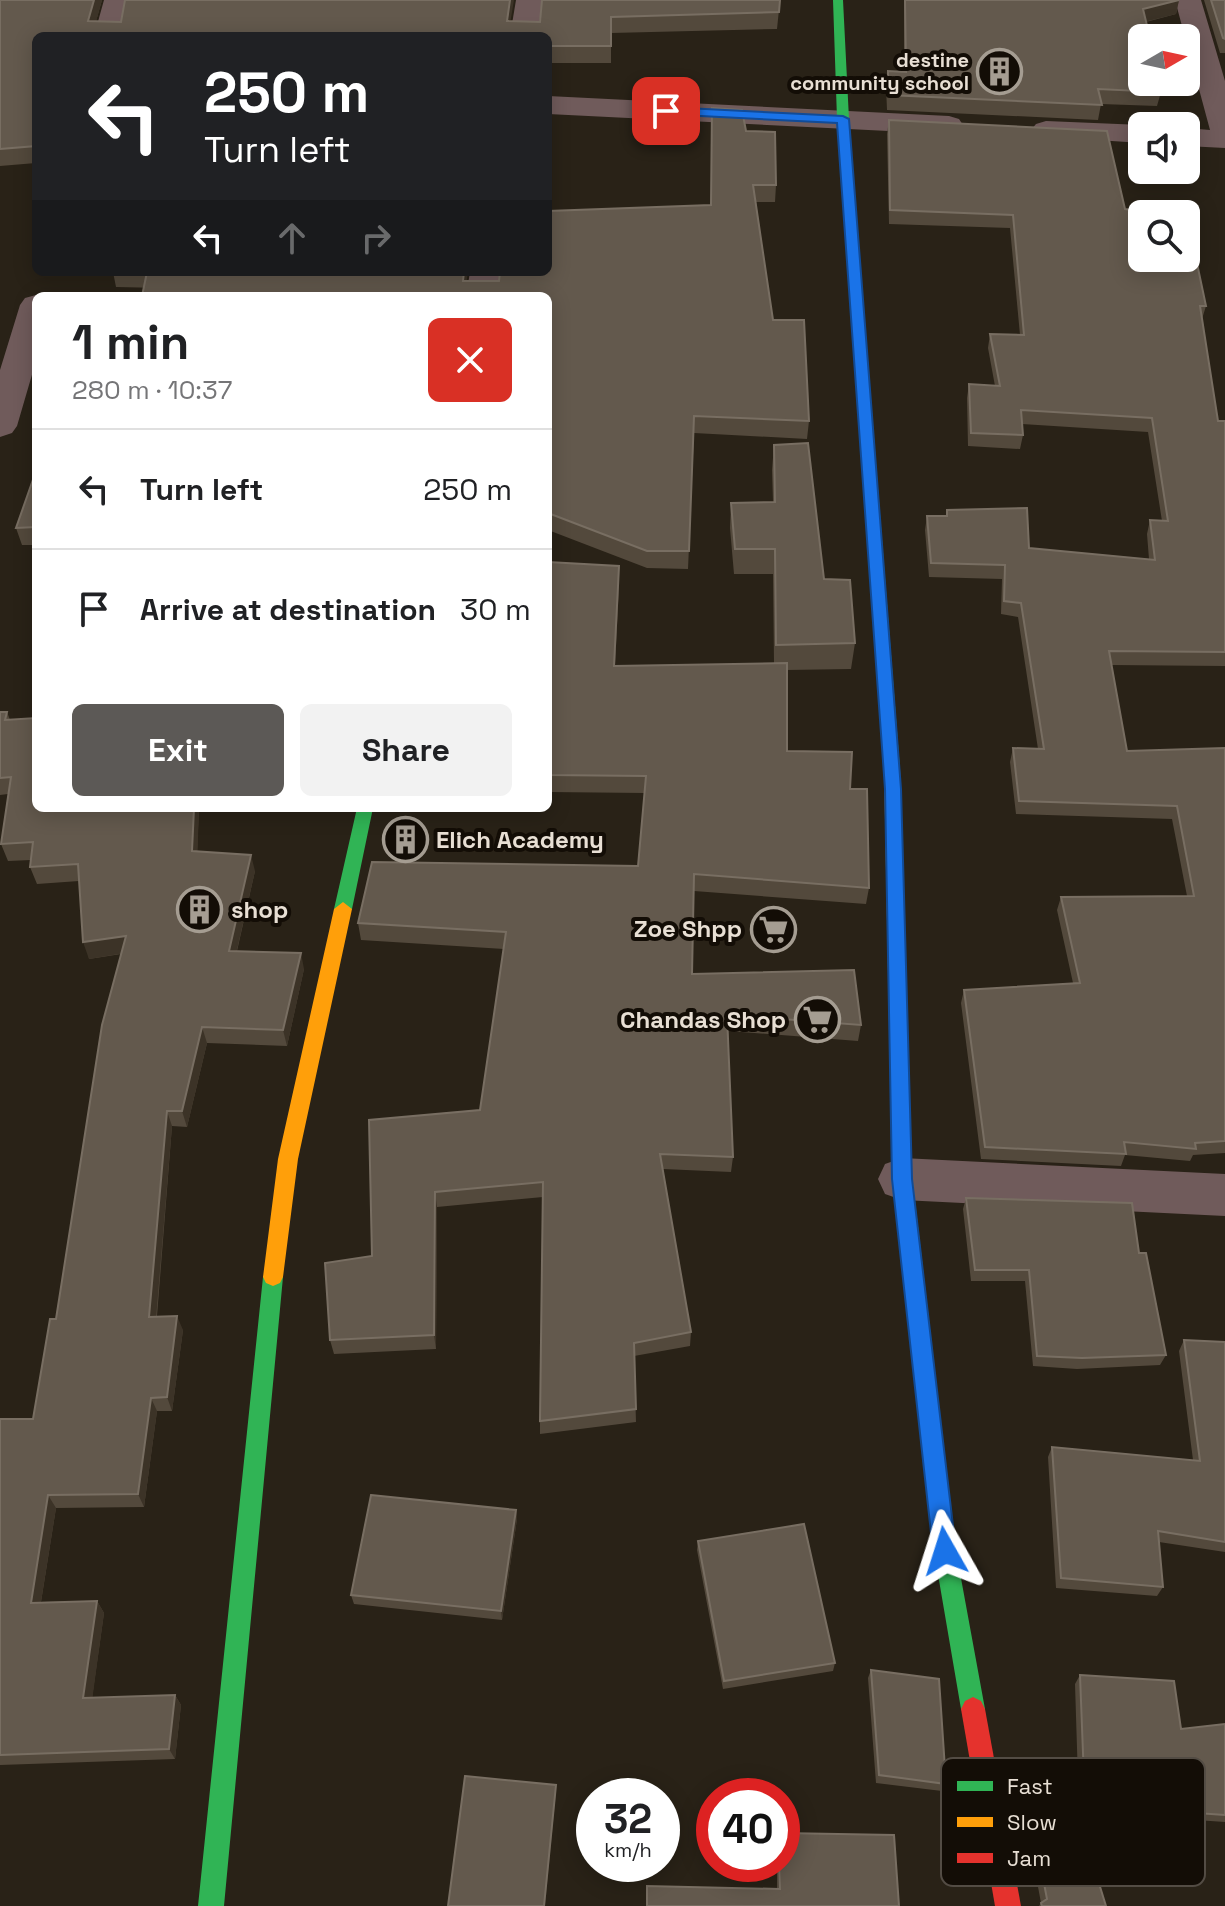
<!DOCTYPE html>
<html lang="en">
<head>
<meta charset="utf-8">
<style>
  :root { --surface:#fff; --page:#f2f2f2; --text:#202124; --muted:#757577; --line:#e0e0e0; --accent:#5c5956 }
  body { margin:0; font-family:"Space Grotesk",sans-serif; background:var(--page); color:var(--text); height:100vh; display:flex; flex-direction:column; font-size:30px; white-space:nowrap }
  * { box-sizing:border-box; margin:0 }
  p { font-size:26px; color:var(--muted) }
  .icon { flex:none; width:44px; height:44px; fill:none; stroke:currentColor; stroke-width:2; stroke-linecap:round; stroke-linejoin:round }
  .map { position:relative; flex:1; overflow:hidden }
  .side { position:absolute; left:32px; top:292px; width:520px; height:520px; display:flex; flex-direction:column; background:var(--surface); border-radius:12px; box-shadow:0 4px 20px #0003 }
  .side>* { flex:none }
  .guide { position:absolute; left:32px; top:32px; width:520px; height:244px; border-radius:12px; box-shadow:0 4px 20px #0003; background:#202124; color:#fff; overflow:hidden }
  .needle { width:52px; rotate:81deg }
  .tools { position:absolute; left:1128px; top:24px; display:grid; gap:16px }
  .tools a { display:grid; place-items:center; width:72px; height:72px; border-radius:12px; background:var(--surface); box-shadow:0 4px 20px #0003; font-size:40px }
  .speed { position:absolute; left:576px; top:1778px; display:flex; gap:16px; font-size:40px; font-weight:700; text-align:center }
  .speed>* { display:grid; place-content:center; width:104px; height:104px; border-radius:50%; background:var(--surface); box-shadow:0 4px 20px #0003; line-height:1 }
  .speed small { font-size:20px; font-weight:400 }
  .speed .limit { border:12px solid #d22; background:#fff; color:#111 }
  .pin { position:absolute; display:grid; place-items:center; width:68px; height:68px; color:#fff; margin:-34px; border-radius:16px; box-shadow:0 4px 12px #0006 }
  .me { position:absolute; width:88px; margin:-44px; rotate:354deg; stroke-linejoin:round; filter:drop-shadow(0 0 6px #0008) }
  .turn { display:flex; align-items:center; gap:28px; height:168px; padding:0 40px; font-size:36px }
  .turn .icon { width:104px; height:104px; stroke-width:2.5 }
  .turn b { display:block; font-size:56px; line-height:68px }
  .lanes { display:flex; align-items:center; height:76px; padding:0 40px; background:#0003; justify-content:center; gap:40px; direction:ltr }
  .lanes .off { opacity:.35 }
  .round { display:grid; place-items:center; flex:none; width:84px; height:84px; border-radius:12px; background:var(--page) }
  .headline { display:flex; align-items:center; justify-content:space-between; height:136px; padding:0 40px }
  h1 { font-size:48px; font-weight:700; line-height:60px }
  .primary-button { display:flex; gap:16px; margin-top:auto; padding:16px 40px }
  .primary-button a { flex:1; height:92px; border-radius:12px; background:var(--accent); color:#fff; font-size:32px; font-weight:700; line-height:92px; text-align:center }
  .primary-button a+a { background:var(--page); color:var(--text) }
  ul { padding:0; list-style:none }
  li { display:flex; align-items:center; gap:24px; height:120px; padding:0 40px; border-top:2px solid var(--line) }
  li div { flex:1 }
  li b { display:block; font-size:30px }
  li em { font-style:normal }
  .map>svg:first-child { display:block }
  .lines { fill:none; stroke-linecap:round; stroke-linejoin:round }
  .street { fill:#705b5b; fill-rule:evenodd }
  .fast { fill:#30b455; fill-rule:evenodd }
  .slow { fill:#ff9f0a; fill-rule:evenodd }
  .jam { fill:#e5322d; fill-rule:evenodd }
  .wall { fill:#53493c }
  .shaded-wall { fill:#3c3327 }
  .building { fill:#63594d; stroke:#786e62; stroke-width:2 }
  .route { fill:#1a73e8; stroke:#114b97; stroke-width:2 }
  .labels { text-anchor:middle; stroke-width:8; stroke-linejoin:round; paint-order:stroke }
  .far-poi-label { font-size:20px; font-weight:bold; fill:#e8dfd4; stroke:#130d06; text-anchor:end }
  .poi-label { font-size:24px; font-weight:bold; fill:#e8dfd4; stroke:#130d06; text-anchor:start }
  .key { fill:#130d06; stroke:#534c44; stroke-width:2 }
  .key-label { font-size:22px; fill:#e8dfd4 }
</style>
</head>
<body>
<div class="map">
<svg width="1225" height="1906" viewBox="0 0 1225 1906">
  <rect width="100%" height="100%" fill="#292217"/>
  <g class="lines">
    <path class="street" d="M104,0H130L122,36H94Z
      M516,0H542L538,36H510Z
      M1175,0H1201L1225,81V148L1186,146V128L1210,130Z
      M548,96L949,116L959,119L963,125L959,131L949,134L548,114Z
      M1046,121L1142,125L1145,126H1142V143L1036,136L1031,130L1036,124Z
      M470,272H502L498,296H466Z
      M36,295L39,296H36V361L17,426L12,433L0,437V370L20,305L25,298Z
      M902,1158L1225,1174V1216L902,1200L885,1194L878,1179L885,1164Z"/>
    <path class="fast" d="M833,0H843L849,119L900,769L892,775L884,769L837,119Z
      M357,808H373L352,909L343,916L334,909Z
      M902,1167L909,1169L912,1175L956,1551L985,1709L981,1717L973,1721L965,1717L961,1709L934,1551L892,1175L895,1169Z
      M273,1268L280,1271L283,1277L224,1906H198L263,1277L266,1271Z"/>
    <path class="slow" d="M892,763L900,769L912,1175L909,1181L902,1183L895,1181L892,1175L884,769Z
      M343,902L352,909L298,1159L283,1277L280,1283L273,1286L266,1283L263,1277L278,1159L334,909Z"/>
    <path class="jam" d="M973,1697L981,1701L985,1709L1021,1906H995L961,1709L965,1701Z"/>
  </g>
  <path class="wall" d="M0,0H102L96,21L540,22L780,0L777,29L611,33V63H548V36H36V163L0,166Z
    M904,0H1179L1176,14L1146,22L1161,92L1157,106L1101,104L1098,120L887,110L886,86L888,71L904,72Z
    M1204,0H1225V53H1220Z
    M889,120L1125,209L1206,306L1202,319L1218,421H1225V666L1111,665L1127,751L1225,748V1153L1193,1155L1190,1161L1125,1155L1121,1166L981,1159L961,1003L964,990L1073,983L1057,910L1061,897L1187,896L1172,819L1016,814L1010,762L1013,748L1038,749L1018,617L1001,614L1002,579L929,577L925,530L927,516H946L947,510L1029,548L1149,559L1147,534L1150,520L1162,521L1148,432L1022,424L1023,435L1020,449L968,446L967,398L969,384L995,386L988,348L990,334L1020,335L1010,228L889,224L887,134Z
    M746,131L776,185L775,202H756L773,320L809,421L807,439L694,433L688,569L647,568L548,530V296L116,287L113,272H468L466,281H499L710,205Z
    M774,445L824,579L855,643L851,669L787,670V751L850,789L869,888L866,904L694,891L692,974L861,1025L858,1041L728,1031L733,1157L731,1172L663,1169L691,1332L690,1346L634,1356L636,1422L540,1434V1421L543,1197L437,1207L436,1349L334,1354L330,1340L372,1256L480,1110L504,949L361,940L358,923L638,866L645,793L548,792V562L619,584L615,666L774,663L773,574H734L730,528L731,503L773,502L772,470Z
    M36,471V545H22L16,528Z
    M0,712H7L10,720L199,808L197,852L255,871L237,951L304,969L287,1046L207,1043L187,1127L172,1126L157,1316L183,1330L172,1411H157L144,1507L56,1508L41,1602L97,1601L104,1613L92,1698L175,1695L181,1705L175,1759L0,1765V1768V1419H33L56,1319L121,954L89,959L79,881L37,884L30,867L31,860L8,861L1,844L8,794L0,795Z
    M966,1198L1139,1253L1166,1355L1160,1365L1077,1369L1033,1366L1025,1281H971L963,1209Z
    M1184,1340L1225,1342V1552L1159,1542L1163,1587L1157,1596L1056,1588L1048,1457L1052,1447L1193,1460L1179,1351Z
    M516,1510L517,1519L502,1620L354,1604L351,1595Z
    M698,1541L835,1663L833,1671L723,1689L697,1550Z
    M871,1670L946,1784L942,1791L876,1783L868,1678Z
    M1080,1675L1181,1729L1225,1724V1822L1079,1812L1075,1684Z
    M1034,1831L1106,1906H1039L1041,1903L1029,1838Z
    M777,1864H782L899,1906L777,1889Z"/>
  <path class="shaded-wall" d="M94,0H102L92,36L88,21Z
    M510,0H514L508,36L507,21Z
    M1179,0L1176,14L1140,23L1143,9Z
    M464,272H468L464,296L463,281Z
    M619,566V584L614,683V666Z
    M194,808H199L197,868L192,851Z
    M251,855L255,871L233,967L229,951Z
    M126,936L131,952L89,959L83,942Z
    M301,953L304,969L287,1046L283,1030Z
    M202,1027L207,1043L187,1127L182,1111Z
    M167,1111L172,1126L155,1331L149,1317Z
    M435,1192L437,1207L436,1349L434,1335Z
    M177,1316L183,1330L172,1411L167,1397Z
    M151,1398L157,1411L144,1507L138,1494Z
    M48,1495L56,1508L39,1614L31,1603Z
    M516,1510L517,1519L502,1620L501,1611Z
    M97,1601L104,1613L91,1708L83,1698Z
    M175,1695L181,1705L175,1759L169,1749Z
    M556,1785V1792L545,1906H544Z"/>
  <path class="building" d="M0,0H94L88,21L121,22L125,0H510L507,21L540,22L542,0H780L779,12L611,17V46H548V36H36V146L0,149Z
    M905,0H1179L1143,9L1150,38H1142V82H1159L1161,92L1098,89L1102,105L888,95V71L906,72Z
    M1211,0H1225V39L1223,38Z
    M712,108L742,110L746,131L775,132L776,185H753L773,320H804L809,421L694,416L689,551H647L548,513V296H142L147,272H464L463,281H499L500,272H548V211L711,205Z
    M889,120L1107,131L1125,209L1166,214H1142V258H1186L1187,216L1206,306H1200L1218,421H1225V652L1109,651L1127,751L1225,748V1141L1195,1143L1196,1149L1124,1142L1126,1154L985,1147L964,990L1080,983L1061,897L1194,896L1177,806L1019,801L1013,748L1044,749L1021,603L1004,601L1005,565L931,563L927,516H947V510L1027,508L1029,548L1155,560L1150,520L1168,521L1152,418L1021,410L1023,435L971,433L969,384L1000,386L990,334L1024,335L1013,215L890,210Z
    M808,443L824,579L850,580L855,643L776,645L775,549H735L731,503L775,502L774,445Z
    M36,471V527L16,528Z
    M548,562L619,566L614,666L787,663V751L852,752L850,789H867L869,888L694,874L692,974L854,970L861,1025L727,1015L733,1157L660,1154L691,1332L634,1343L636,1409L540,1421L543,1182L435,1192L434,1335L330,1340L325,1263L372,1256L369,1120L480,1110L506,932L358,923L372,862L638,866L646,776L548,775Z
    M0,712H7L5,720L36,718V808H194L192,851L251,855L229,951L301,953L283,1030L202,1027L182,1111H167L149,1317L177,1316L167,1397L151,1398L138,1494L48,1495L31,1603L97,1601L83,1698L175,1695L169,1749L0,1755V1419H33L50,1319H56L102,1025L126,936L83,942L78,864L30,867L33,842L1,844L11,777L0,778Z
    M966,1198L1132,1203L1139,1253H1146L1166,1355L1082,1358L1037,1356L1029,1270H975Z
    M1184,1340L1225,1342V1542L1158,1531L1163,1587L1061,1578L1052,1447L1200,1461Z
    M371,1495L516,1510L501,1611L351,1595Z
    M804,1524L835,1663L724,1681L698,1541Z
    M871,1670L939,1679L946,1784L879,1775Z
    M1080,1675L1174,1681L1181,1729L1225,1724V1815L1085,1805Z
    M465,1776L556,1785L544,1906H448Z
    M1080,1822L1106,1906H1042L1041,1903L1047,1899L1034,1831Z
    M782,1833L894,1835L899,1906H647V1886L780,1889L779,1864H782Z"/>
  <path class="route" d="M666,107L843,116L849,119L901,789L912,1179L956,1551L953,1559L945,1562L937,1559L933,1551L892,1179L885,789L837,123L662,114V108Z"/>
  <defs>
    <symbol id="building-ring" viewBox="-11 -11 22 22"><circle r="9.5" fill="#130d06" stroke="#a59d92" stroke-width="1.5"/><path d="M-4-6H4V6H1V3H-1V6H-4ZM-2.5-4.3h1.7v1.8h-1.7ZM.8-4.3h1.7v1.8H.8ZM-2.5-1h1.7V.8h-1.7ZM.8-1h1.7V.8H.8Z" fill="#a59d92"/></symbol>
    <symbol id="supermarket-ring" viewBox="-11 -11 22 22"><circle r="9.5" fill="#130d06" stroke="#a59d92" stroke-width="1.5"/><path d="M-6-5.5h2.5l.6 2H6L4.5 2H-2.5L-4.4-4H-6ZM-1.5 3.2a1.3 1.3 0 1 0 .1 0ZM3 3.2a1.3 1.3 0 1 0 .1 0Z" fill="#a59d92"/></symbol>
  </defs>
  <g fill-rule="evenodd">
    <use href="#building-ring" x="974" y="46" width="51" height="51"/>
    <use href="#building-ring" x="380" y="814" width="51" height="51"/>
    <use href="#building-ring" x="174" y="884" width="51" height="51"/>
    <use href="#supermarket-ring" x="748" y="904" width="51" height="51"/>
    <use href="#supermarket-ring" x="792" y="994" width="51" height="51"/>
  </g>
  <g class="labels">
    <g class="far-poi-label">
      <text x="969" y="67">destine<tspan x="969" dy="23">community school</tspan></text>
    </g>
    <g class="poi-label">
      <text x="436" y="848">Elich Academy</text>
      <text x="231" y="918">shop</text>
      <text x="742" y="937" text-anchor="end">Zoe Shpp</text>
      <text x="786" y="1028" text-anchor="end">Chandas Shop</text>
    </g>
  </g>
  <rect x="941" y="1758" width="264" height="128" rx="12" class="key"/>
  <rect x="957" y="1781" width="36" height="10" fill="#30b455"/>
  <rect x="957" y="1817" width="36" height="10" fill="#ff9f0a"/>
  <rect x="957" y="1853" width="36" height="10" fill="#e5322d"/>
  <g class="key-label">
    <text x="1007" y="1794">Fast</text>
    <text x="1007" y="1830">Slow</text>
    <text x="1007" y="1866">Jam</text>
  </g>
</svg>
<div class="tools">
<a><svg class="needle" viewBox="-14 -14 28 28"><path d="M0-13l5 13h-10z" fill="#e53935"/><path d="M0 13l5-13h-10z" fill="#757577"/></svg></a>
<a><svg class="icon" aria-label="sound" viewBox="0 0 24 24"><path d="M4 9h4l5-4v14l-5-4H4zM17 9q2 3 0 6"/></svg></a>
<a><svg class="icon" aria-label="search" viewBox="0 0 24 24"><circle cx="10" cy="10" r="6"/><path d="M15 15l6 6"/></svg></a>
</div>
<div class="speed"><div>32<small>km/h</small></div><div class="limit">40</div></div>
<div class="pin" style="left:666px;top:111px;background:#d93025"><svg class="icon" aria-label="arrive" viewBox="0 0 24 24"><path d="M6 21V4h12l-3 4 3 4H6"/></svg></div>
<svg class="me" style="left:945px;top:1551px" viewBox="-20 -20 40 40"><path d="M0-17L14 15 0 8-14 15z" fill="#1a73e8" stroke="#fff" stroke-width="4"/></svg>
<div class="guide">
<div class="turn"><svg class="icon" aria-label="left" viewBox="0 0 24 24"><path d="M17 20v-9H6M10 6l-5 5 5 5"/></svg><div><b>250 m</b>Turn left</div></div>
<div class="lanes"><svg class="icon" aria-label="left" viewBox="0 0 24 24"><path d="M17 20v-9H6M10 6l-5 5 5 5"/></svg><svg class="icon off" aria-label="ahead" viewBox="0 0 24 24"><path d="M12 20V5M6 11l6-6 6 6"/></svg><svg class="icon off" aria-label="right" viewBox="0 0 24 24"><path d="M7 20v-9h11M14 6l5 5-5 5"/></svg></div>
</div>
<section class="side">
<div class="headline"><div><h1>1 min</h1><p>280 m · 10:37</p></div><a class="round" style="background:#d93025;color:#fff"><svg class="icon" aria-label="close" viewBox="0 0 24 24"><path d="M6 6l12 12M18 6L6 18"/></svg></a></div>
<ul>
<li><svg class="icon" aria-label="left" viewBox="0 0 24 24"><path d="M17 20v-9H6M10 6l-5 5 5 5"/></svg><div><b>Turn left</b></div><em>250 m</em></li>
<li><svg class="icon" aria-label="arrive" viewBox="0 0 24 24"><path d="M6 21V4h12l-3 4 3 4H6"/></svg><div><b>Arrive at destination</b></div><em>30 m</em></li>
</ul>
<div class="primary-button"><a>Exit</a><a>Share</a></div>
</section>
</div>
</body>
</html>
